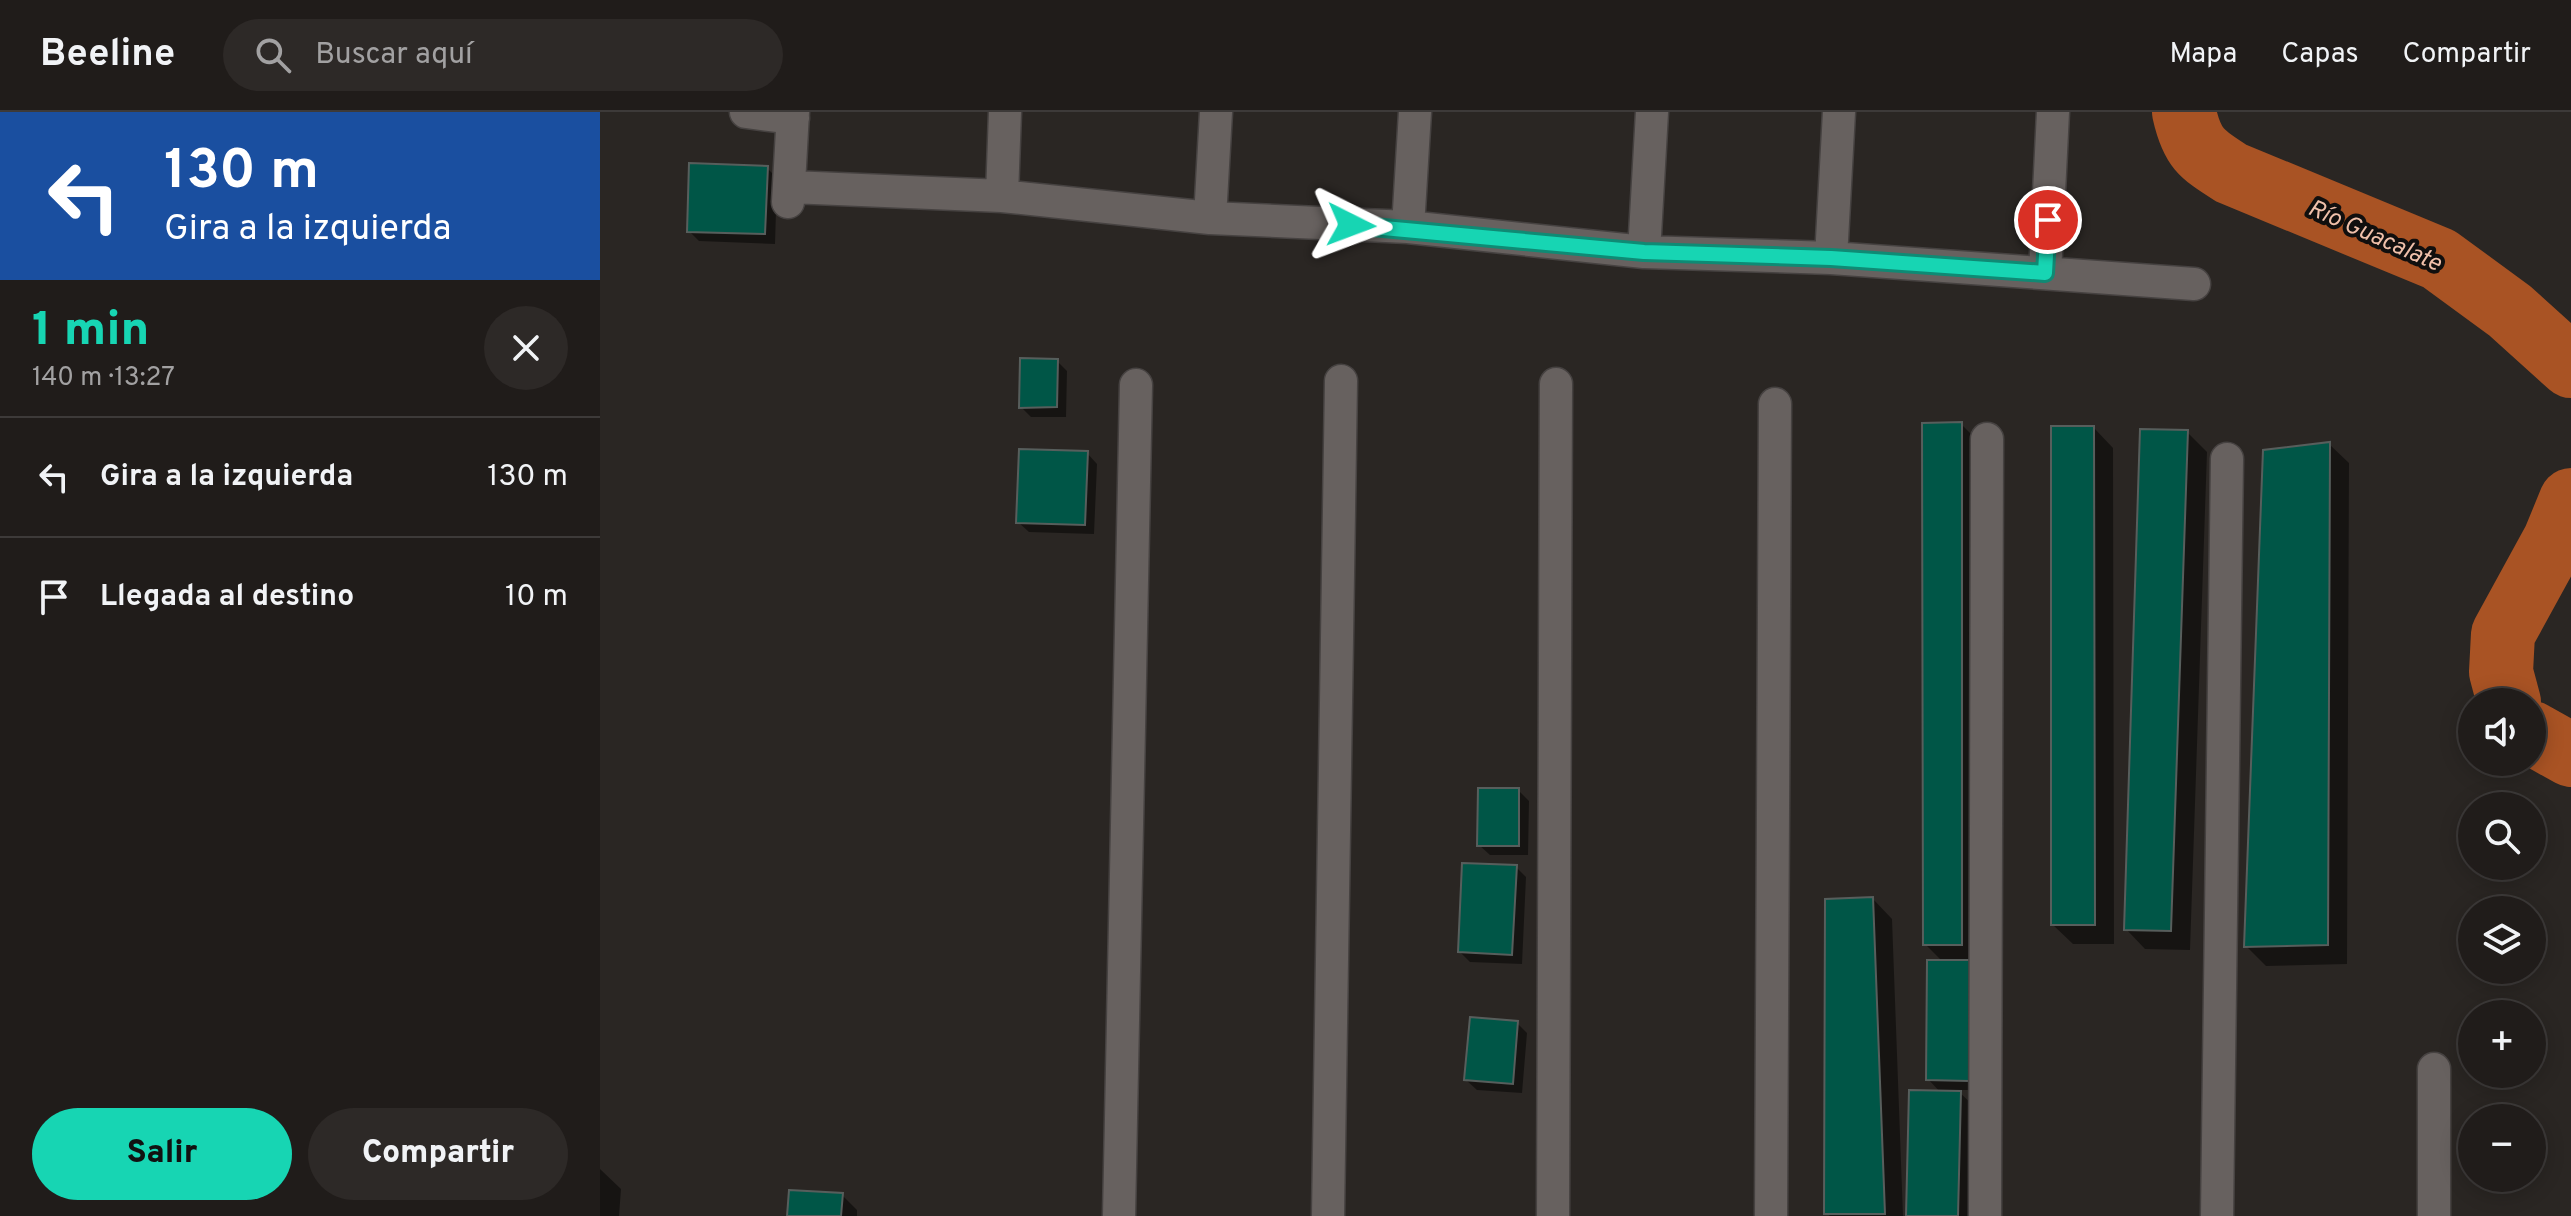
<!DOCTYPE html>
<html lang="es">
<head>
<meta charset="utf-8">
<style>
  :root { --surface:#201c1a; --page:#2d2927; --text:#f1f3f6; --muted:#a2a1a2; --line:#3d3a39; --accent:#17d5b3 }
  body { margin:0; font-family:Overpass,sans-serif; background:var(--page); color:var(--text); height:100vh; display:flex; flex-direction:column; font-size:30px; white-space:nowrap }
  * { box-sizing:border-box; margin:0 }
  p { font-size:26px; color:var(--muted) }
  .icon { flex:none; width:44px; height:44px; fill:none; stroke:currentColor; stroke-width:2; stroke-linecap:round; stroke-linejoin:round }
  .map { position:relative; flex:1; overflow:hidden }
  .side { display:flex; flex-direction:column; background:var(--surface); width:600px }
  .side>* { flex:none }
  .top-card { background:#1a4fa0; color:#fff; overflow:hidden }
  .fabs { position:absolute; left:1858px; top:576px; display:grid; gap:16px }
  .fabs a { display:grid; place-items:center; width:88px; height:88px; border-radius:50%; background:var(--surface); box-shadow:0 4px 20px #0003,0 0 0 2px var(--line); font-size:40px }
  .pin { position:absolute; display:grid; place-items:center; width:68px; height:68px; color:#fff; margin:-34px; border:4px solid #fff; border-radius:50%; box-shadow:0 2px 8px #0007 }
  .me { position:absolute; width:88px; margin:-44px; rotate:93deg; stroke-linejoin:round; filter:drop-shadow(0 0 6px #0008) }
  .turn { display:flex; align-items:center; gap:28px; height:168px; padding:0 32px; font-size:36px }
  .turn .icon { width:104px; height:104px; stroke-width:2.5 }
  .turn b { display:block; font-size:56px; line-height:68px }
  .round { display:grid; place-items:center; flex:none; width:84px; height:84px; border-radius:42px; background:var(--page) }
  .head { display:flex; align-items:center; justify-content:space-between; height:136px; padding:0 32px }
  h1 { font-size:48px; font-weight:800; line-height:60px; color:var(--accent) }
  .action { display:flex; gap:16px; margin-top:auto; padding:16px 32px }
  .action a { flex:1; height:92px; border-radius:48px; background:var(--accent); color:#111; font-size:32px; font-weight:800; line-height:92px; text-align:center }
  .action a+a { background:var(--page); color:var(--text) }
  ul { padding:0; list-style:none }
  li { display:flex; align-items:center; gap:24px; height:120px; padding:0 32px; border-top:2px solid var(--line) }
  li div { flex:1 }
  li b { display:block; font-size:30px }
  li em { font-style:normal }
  header { display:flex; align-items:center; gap:48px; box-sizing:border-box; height:112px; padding:0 40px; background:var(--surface); border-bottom:2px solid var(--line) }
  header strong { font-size:38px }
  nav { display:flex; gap:44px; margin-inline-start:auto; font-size:28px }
  .search { width:560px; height:72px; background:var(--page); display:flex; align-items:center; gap:20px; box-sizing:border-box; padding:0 28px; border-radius:44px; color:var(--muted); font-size:30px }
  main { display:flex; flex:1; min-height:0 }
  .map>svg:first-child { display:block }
  .shadow { fill:#0007 }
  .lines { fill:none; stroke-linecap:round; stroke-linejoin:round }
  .river { stroke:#a95324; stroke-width:64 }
  .building { fill:#005647; stroke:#575e5c; stroke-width:2 }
  .minor-casing { stroke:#464241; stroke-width:35 }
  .minor { stroke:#67615f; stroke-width:32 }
  .route-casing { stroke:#0f8a74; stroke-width:20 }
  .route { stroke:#17d5b3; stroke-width:14 }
  .labels { text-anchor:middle; stroke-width:8; stroke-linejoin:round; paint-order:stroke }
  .water-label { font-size:24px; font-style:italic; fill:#f0c0aa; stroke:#110f0e }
</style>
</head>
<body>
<header>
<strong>Beeline</strong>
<div class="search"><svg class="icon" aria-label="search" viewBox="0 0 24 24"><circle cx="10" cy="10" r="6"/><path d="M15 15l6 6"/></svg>Buscar aquí</div>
<nav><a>Mapa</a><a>Capas</a><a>Compartir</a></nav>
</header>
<main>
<section class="side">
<div class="top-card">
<div class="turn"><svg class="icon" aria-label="left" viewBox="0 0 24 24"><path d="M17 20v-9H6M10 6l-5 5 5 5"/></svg><div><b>130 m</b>Gira a la izquierda</div></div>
</div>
<div class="head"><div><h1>1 min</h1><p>140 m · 13:27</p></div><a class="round"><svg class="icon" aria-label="close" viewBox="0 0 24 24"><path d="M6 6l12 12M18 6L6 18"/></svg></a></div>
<ul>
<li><svg class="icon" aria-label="left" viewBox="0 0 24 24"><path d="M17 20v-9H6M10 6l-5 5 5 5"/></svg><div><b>Gira a la izquierda</b></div><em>130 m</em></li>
<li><svg class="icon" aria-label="arrive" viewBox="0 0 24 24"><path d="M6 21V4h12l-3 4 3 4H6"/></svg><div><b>Llegada al destino</b></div><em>10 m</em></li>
</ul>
<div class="action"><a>Salir</a><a>Compartir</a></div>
</section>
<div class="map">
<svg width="1971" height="1104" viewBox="0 0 1971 1104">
  <rect width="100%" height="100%" fill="#2a2623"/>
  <path class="shadow" d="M167,56L177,66L175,132L99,129L89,119Z
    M457,249L467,259L466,305H431L421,295Z
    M1361,312L1381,332L1379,978H1357L1376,996L1373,1104H1308L1341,981L1328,967L1343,850L1325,832Z
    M1494,316L1513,336L1514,832H1473L1453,813Z
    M1587,320L1607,340L1590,838L1545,837L1526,817Z
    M1729,332L1749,351L1747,852L1666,854L1646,834Z
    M487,341L497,352L494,422L429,420L418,410Z
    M918,678L929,689L928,743H890L879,733Z
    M916,755L926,765L922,852L870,850L860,840Z
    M1273,787L1292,807L1303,1104H1230L1226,1101Z
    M917,911L927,921L922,981L877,978L866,968Z
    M0,1057L21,1077L19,1104H0Z
    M242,1083L257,1098V1104H189Z"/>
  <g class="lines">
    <path class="river" d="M1584,0C1592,36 1601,42 1631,61L1839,147L1910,199L1971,254
      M1909,590L1901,560L1903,522L1955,427L1971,388
      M1932,621L1971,643"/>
  </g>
  <path class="building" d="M89,51L168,54L165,122L87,120Z
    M420,246L458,247L457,295L419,296Z
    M1362,310V833H1323L1322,311Z
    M1451,314H1494L1495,813H1451Z
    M1540,317L1588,318L1571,819L1524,818Z
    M1730,330L1728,833L1644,835L1663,338Z
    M419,337L488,339L485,413L416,411Z
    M878,676H919V734H877Z
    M862,751L917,753L912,843L858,840Z
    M1273,785L1285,1102H1224L1225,787Z
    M1327,848H1371L1369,969L1326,968Z
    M870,905L918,909L913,972L864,968Z
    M1309,978L1361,979L1358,1104H1306Z
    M189,1078L243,1081L241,1104H187Z"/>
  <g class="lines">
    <defs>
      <path id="minor" d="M146,0L193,6
        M191,75L402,84L610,106L808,115L1044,140L1231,146L1594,172
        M402,84L405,0
        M188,90L193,0
        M610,106L616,0
        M808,115L815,0
        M1044,140L1052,0
        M1231,146L1239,0
        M1445,161L1453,0
        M1834,957V1104
        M519,1104L536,273
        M728,1104L741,269
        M953,1104L956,272
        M1171,1104L1175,292
        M1385,1104L1387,327
        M1617,1104L1627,347"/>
    </defs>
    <use href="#minor" class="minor-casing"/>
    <use href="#minor" class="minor"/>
  </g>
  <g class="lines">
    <defs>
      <path id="route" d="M751,113L1044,140L1231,146L1445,161L1448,108"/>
    </defs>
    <use href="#route" class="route-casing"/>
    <use href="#route" class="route"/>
  </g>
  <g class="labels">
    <g class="water-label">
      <text transform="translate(1775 123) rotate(24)" y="8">Río Guacalate</text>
    </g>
  </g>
</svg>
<div class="fabs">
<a><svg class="icon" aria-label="sound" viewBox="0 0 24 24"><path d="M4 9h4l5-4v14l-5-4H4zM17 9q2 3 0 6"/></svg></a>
<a><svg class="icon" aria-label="search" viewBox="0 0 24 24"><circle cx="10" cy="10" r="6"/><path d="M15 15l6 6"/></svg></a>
<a><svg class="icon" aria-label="layers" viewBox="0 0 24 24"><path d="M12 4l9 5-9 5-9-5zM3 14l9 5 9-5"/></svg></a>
<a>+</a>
<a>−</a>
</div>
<div class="pin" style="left:1448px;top:108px;background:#d93025"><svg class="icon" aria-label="arrive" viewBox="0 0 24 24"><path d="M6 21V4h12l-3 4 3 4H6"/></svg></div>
<svg class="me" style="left:751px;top:113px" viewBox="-20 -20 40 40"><path d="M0-17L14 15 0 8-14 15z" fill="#17d5b3" stroke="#fff" stroke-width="4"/></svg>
</div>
</main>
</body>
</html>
